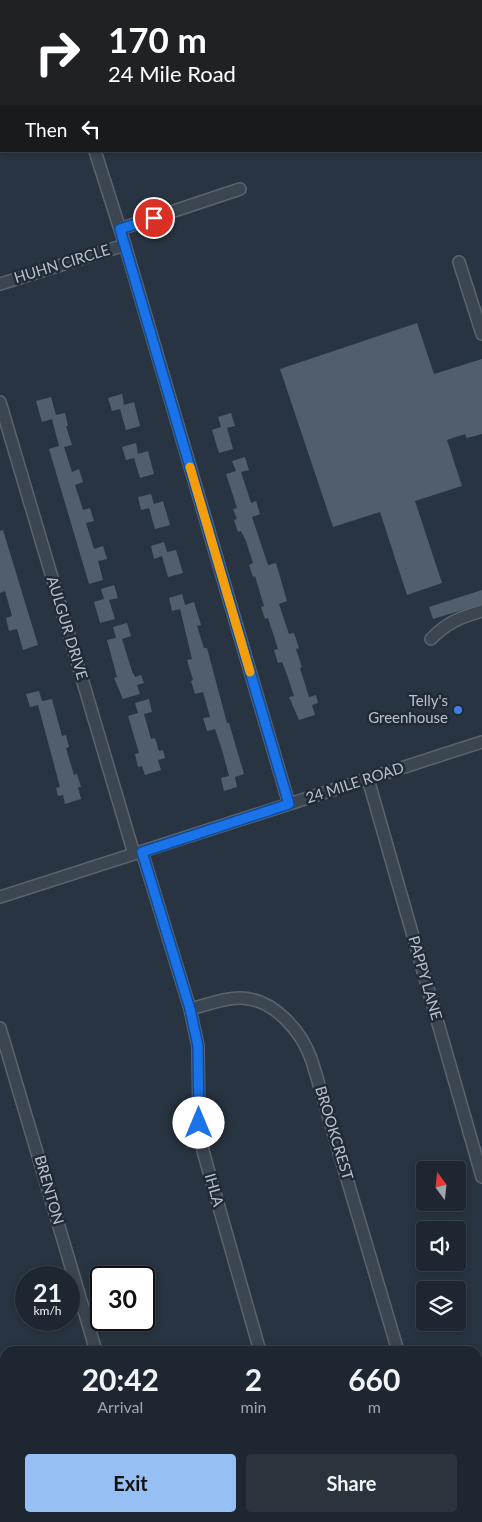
<!DOCTYPE html>
<html lang="en">
<head>
<meta charset="utf-8">
<style>
  :root { --surface:#1e2731; --page:#2b333d; --text:#f1f3f6; --muted:#a1a5ab; --line:#3c444d; --accent:#96c0f3 }
  body { margin:0; font-family:Lato,sans-serif; background:var(--page); color:var(--text); height:100vh; display:flex; flex-direction:column; font-size:19px; white-space:nowrap }
  * { box-sizing:border-box; margin:0 }
  p { font-size:16px; color:var(--muted) }
  .icon { flex:none; width:28px; height:28px; fill:none; stroke:currentColor; stroke-width:2; stroke-linecap:round; stroke-linejoin:round }
  .map { position:relative; flex:1; overflow:hidden }
  .drawer { position:absolute; left:0px; top:1346px; width:482px; height:176px; display:flex; flex-direction:column; background:var(--surface); border-radius:15px 15px 0 0; box-shadow:0 2px 8px #0003,0 0 0 1px var(--line) }
  .drawer>* { flex:none }
  .banner { position:absolute; left:0px; top:0px; width:482px; height:152px; box-shadow:0 2px 8px #0003,0 0 0 1px var(--line); background:#202124; color:#fff; overflow:hidden }
  .needle { width:32px; rotate:345deg }
  .tools { position:absolute; left:416px; top:1161px; display:grid; gap:10px }
  .tools a { display:grid; place-items:center; width:50px; height:50px; border-radius:5px; background:var(--surface); box-shadow:0 2px 8px #0003,0 0 0 1px var(--line); font-size:25px }
  .speed { position:absolute; left:15px; top:1266px; display:flex; gap:10px; font-size:25px; font-weight:700; text-align:center }
  .speed>* { display:grid; place-content:center; width:65px; height:65px; border-radius:50%; background:var(--surface); box-shadow:0 2px 8px #0003,0 0 0 1px var(--line); line-height:1 }
  .speed small { font-size:12px; font-weight:400 }
  .speed .limit { border:2px solid #111; border-radius:8px; background:#fff; color:#111 }
  .pin { position:absolute; display:grid; place-items:center; width:42px; height:42px; color:#fff; margin:-21px; border:2px solid #fff; border-radius:50%; box-shadow:0 1px 5px #0007 }
  .me { position:absolute; width:55px; margin:-28px; rotate:0deg; stroke-linejoin:round; filter:drop-shadow(0 0 4px #0008) }
  .turn { display:flex; align-items:center; gap:18px; height:105px; padding:0 25px; font-size:22px }
  .turn .icon { width:65px; height:65px; stroke-width:2.5 }
  .turn b { display:block; font-size:35px; line-height:42px }
  .then { display:flex; align-items:center; height:48px; padding:0 25px; background:#0003; gap:10px; font-size:19px }
  .eta { display:flex; justify-content:space-evenly; align-items:center; height:85px; text-align:center }
  .eta b { font-size:30px; font-weight:700; line-height:35px }
  .button { display:flex; gap:10px; margin-top:auto; padding:10px 25px }
  .button a { flex:1; height:58px; border-radius:5px; background:var(--accent); color:#111; font-size:20px; font-weight:700; line-height:58px; text-align:center }
  .button a+a { background:var(--page); color:var(--text) }
  .map>svg:first-child { display:block }
  .building { fill:#515f6c }
  .lines { fill:none; stroke-linecap:round; stroke-linejoin:round }
  .minor-casing { stroke:#5a646e; stroke-width:14 }
  .minor { stroke:#3c4651; stroke-width:11 }
  .route-casing { stroke:#114b97; stroke-width:12 }
  .route { stroke:#1a73e8; stroke-width:9 }
  .slow { stroke:#f59e0b; stroke-width:9 }
  .shop-dot { fill:#3f7fe0; stroke:#212b37; stroke-width:2 }
  .labels { text-anchor:middle; stroke-width:5; stroke-linejoin:round; paint-order:stroke }
  .street-label { font-size:15px; fill:#b9c1cb; stroke:#212b37 }
  .poi-label { font-size:15px; fill:#b9c1cb; stroke:#212b37; text-anchor:end }
</style>
</head>
<body>
<div class="map">
<svg width="482" height="1522" viewBox="0 0 482 1522">
  <rect width="100%" height="100%" fill="#283441"/>
  <path class="building" d="M417,323L434,374L482,359V434L467,438L465,434L447,440L462,486L415,501L442,583L407,595L380,512L333,527L280,369Z
    M122,394L124,405L134,402L140,426L126,430L120,409L112,411L108,398Z
    M51,397L56,415L65,413L68,426H66L72,445L64,447L72,472L79,469L83,482L75,485L83,510L90,508L94,521L86,523L94,549L103,546L107,559L98,561L103,580L89,584L49,449L59,446L52,419L42,422L36,401Z
    M231,413L235,426L227,428L233,449L219,453L212,430L221,427L218,417Z
    M136,443L138,454L148,451L154,474L140,478L134,458L126,460L122,447Z
    M245,457L249,470L241,472L251,503L256,501L260,514L252,517L268,565L276,563L287,601L279,604L289,634L294,633L299,648L296,649L302,667L300,668L309,697L316,695L318,703L312,705L315,715L299,720L289,697L294,696L286,672L282,662L278,663L274,650L278,649L268,618L265,619L261,607L264,606L255,576L253,577L249,565L253,563L246,541L241,531L238,532L234,520L237,519L233,509L237,508L226,474L236,471L232,461Z
    M151,494L154,504L163,501L170,525L155,529L149,508L141,510L138,497Z
    M3,530L38,645L23,650L17,629L9,631L6,618L12,616L5,591L0,593V531Z
    M164,542L167,552L176,550L183,573L168,577L162,556L154,559L151,546Z
    M114,585L118,598L109,600L115,619L100,623L94,602L104,599L101,589Z
    M482,590V604L433,619L429,607Z
    M182,594L185,605L194,602L201,625L197,626L204,648H207L227,723H229L244,774L235,777L237,787L224,791L221,778L229,776L222,750L215,729L207,731L203,718L210,717L203,692L195,694L191,681L193,680L187,660L192,659L180,609L172,611L169,598Z
    M127,623L131,636L122,639L132,671L135,677L141,675L144,683L137,685L140,694L123,699L114,678L117,677L107,640L116,638L113,627Z
    M39,691L42,701L52,699L62,736L66,735L69,747L66,748L74,775L77,774L81,787H78L81,799L65,804L63,795L58,796L56,788L60,787L38,705L30,707L26,694Z
    M149,699L152,712L144,714L151,739L155,738L159,751L163,750L165,758L158,760L161,770L145,775L142,766L138,767L135,754L139,753L128,716L138,713L135,703Z"/>
  <g class="lines">
    <defs>
      <path id="minor" d="M25,0L26,1
        M191,0V1
        M0,121H1
        M95,151L125,245L289,804
        M120,229L240,189
        M459,262L482,334
        M0,284L125,245
        M0,402L134,854
        M431,639C446,623 461,617 482,611
        M368,779L482,1177
        M142,852L190,1009L198,1046L199,1123L203,1151L260,1351
        M0,897L482,742
        M190,1009C206,1005 223,998 240,998C274,998 302,1032 312,1061L398,1351
        M0,1028L96,1351
        M139,1518L140,1522"/>
    </defs>
    <use href="#minor" class="minor-casing"/>
    <use href="#minor" class="minor"/>
  </g>
  <g class="lines">
    <defs>
      <path id="route" d="M154,218L120,229L289,804L142,852L190,1009L198,1046L199,1123"/>
    </defs>
    <use href="#route" class="route-casing"/>
    <use href="#route" class="route"/>
    <path class="slow" d="M190,467L250,672"/>
  </g>
  <circle class="shop-dot" cx="458" cy="710" r="5"/>
  <g class="labels">
    <g class="street-label">
      <text transform="translate(62 264) rotate(-17)" y="5">HUHN CIRCLE</text>
      <text transform="translate(67 628) rotate(73)" y="5">AULGUR DRIVE</text>
      <text transform="translate(355 783) rotate(-18)" y="5">24 MILE ROAD</text>
      <text transform="translate(425 978) rotate(74)" y="5">PAPPY LANE</text>
      <text transform="translate(334 1133) rotate(73)" y="5">BROOKCREST</text>
      <text transform="translate(49 1190) rotate(74)" y="5">BRENTON</text>
      <text transform="translate(214 1190) rotate(74)" y="5">IHLA</text>
    </g>
    <g class="poi-label">
      <text x="448" y="706">Telly's<tspan x="448" dy="17">Greenhouse</tspan></text>
    </g>
  </g>
</svg>
<div class="tools">
<a><svg class="needle" viewBox="-14 -14 28 28"><path d="M0-13l5 13h-10z" fill="#e53935"/><path d="M0 13l5-13h-10z" fill="#a1a5ab"/></svg></a>
<a><svg class="icon" aria-label="sound" viewBox="0 0 24 24"><path d="M4 9h4l5-4v14l-5-4H4zM17 9q2 3 0 6"/></svg></a>
<a><svg class="icon" aria-label="layers" viewBox="0 0 24 24"><path d="M12 4l9 5-9 5-9-5zM3 14l9 5 9-5"/></svg></a>
</div>
<div class="speed"><div>21<small>km/h</small></div><div class="limit">30</div></div>
<div class="pin" style="left:154px;top:218px;background:#d93025"><svg class="icon" aria-label="arrive" viewBox="0 0 24 24"><path d="M6 21V4h12l-3 4 3 4H6"/></svg></div>
<svg class="me" style="left:199px;top:1123px" viewBox="-20 -20 40 40"><circle r="19" fill="#fff"/><path d="M0-13L10 11 0 6-10 11z" fill="#1a73e8"/></svg>
<div class="banner">
<div class="turn"><svg class="icon" aria-label="right" viewBox="0 0 24 24"><path d="M7 20v-9h11M14 6l5 5-5 5"/></svg><div><b>170 m</b>24 Mile Road</div></div>
<div class="then">Then<svg class="icon" aria-label="left" viewBox="0 0 24 24"><path d="M17 20v-9H6M10 6l-5 5 5 5"/></svg></div>
</div>
<section class="drawer">
<div class="eta">
<div><b>20:42</b><p>Arrival</p></div>
<div><b>2</b><p>min</p></div>
<div><b>660</b><p>m</p></div>
</div>
<div class="button"><a>Exit</a><a>Share</a></div>
</section>
</div>
</body>
</html>
